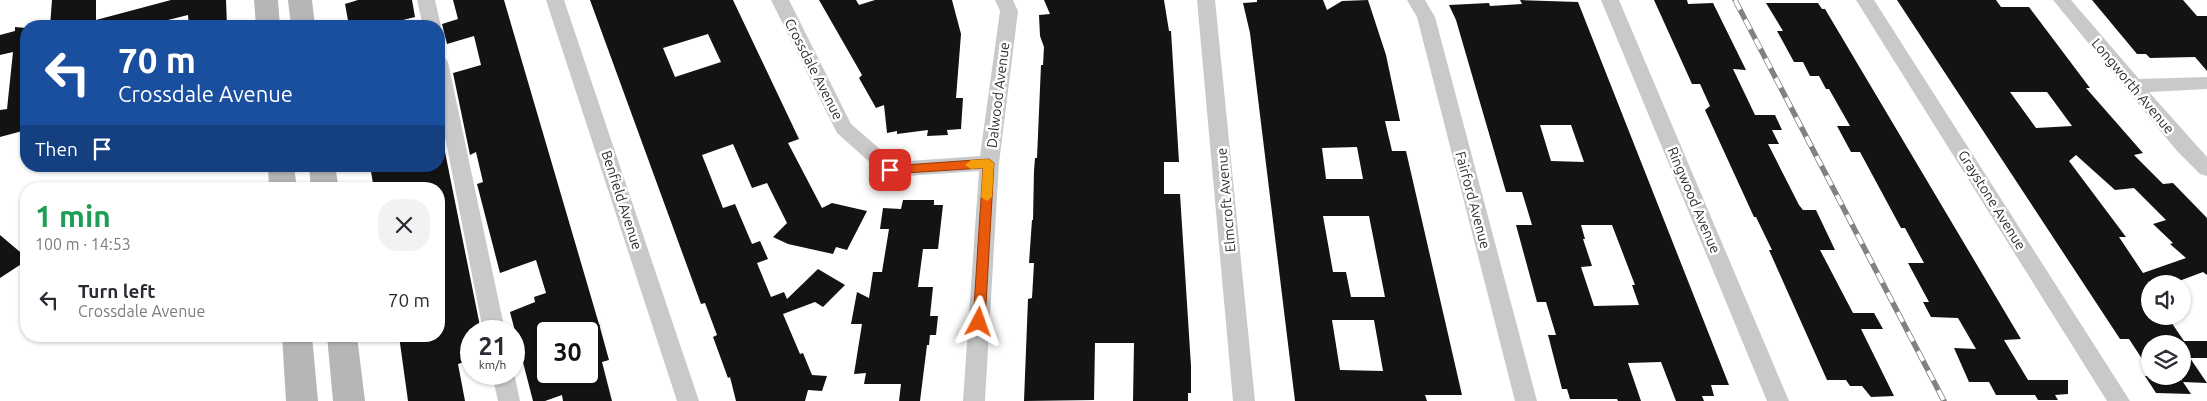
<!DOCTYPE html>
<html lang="en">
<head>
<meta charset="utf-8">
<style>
  :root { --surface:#fff; --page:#f2f2f3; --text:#2b2b33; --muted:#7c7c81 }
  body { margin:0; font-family:Ubuntu,sans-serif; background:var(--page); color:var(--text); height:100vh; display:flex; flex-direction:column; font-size:19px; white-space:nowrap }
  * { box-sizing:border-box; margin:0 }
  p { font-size:16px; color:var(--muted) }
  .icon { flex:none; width:28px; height:28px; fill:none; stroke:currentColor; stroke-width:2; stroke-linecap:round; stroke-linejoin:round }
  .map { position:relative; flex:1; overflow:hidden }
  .panel { position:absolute; left:20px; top:182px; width:425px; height:160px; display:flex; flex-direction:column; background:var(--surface); border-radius:20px; box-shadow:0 1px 4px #0004 }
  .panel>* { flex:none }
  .top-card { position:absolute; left:20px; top:20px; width:425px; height:152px; border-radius:20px; box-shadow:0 1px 4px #0004; background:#1a4fa0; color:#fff; overflow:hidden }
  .fabs { position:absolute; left:2141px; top:275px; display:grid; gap:10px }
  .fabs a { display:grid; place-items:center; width:50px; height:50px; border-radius:50%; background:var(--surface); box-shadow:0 1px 4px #0004; font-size:25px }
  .speed { position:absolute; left:460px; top:320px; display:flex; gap:10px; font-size:25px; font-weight:700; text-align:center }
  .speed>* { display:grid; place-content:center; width:65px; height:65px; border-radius:50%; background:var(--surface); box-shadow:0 1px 4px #0004; line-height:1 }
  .speed small { font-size:12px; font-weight:400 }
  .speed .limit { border:2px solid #111; border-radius:8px; background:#fff; color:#111 }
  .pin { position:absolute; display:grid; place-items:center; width:42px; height:42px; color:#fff; margin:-21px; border-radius:10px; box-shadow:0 2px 8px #0006 }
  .me { position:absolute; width:55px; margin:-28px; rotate:4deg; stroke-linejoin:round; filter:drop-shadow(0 0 4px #0008) }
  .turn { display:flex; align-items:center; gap:18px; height:105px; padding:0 15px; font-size:22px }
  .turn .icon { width:65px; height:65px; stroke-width:2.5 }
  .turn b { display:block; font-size:35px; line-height:42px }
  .then { display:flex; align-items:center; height:48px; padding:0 15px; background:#0003; gap:10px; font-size:19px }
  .round { display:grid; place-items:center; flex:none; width:52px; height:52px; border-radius:20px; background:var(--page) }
  .head { display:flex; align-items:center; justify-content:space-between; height:85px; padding:0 15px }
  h1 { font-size:30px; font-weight:700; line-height:38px; color:#1e9e55 }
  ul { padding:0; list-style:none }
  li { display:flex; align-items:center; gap:15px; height:65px; padding:0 15px }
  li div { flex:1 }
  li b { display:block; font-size:19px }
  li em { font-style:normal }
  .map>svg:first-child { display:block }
  .building { fill:#131313; fill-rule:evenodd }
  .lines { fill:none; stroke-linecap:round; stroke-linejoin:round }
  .minor { fill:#c9c9c9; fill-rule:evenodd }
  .secondary { fill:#b6b6b6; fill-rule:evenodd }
  .rail-casing { stroke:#818181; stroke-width:5.5 }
  .rail { stroke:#fff; stroke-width:4; stroke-dasharray:11; stroke-linecap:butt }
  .route { fill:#ea580c; stroke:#983908 }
  .slow { fill:#f59e0b }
  .labels { text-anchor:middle; stroke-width:5; stroke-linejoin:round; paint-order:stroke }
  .street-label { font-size:14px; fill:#2c2c2c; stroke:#fff }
</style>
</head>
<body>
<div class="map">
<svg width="2207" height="401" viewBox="0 0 2207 401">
  <rect width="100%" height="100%" fill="#fff"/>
  <path class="building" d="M52,0H96V20L171,0H226L227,26H189L188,15L144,26H50Z
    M358,0H412L415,17L395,22V26H349L345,4Z
    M453,0H504L601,331L609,360L602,362L612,401H563L562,395L545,401H533L510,312L535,302L534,297L546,293L536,260L500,273L477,184L483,182L476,152L470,155L453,73L481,65L474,36L447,44L442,24L458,19ZM546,331H589V374H546V365L539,337L546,335Z
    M590,0H733L799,139L788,143L822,208L832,203L867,211L847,250L836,247L833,254L788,244L773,237L787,223L767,183L752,188L733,144L702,155L723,208L735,204L752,244L760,241L768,259L757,263L771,297L784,292L787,299L818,269L845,285L823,307L815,302L783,314L800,354L803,353L812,375L827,376L822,391L808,390L805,401H736L730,377L728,378L713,337L717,335L705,303L701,304ZM708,34L721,62L675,77L663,48Z
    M819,0H856L859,5L875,0H952L961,34L956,98H963L961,129L947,130L948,135L927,136L928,130L897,134V131L887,133L884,105L876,108L859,78L862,75Z
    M1044,0H1164L1169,31H1171L1179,162H1164V194H1180L1191,366V393H1188V401H1133L1134,343H1095L1094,400L1024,401L1028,299L1032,298L1034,263H1029L1032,220H1033L1034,171L1035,158H1037L1041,65H1043L1044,47L1040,36L1039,15L1050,14Z
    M1257,0H1323L1327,10L1342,1L1368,0L1386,55L1400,121H1385L1392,151H1406L1462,395H1425L1427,401H1295L1250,33L1243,3L1257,2ZM1357,147L1363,179H1326L1322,148ZM1323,216H1369L1385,297H1351L1346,272H1333ZM1332,320H1374L1383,371L1340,370Z
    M1520,0L1578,2L1729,385H1711L1714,396H1702L1704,401H1676L1661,362L1628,363L1641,401H1618L1617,399H1570L1567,389H1562L1548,335H1556L1546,302H1537L1516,225H1532L1522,192H1506L1456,20L1449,5L1489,3L1490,6L1522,4ZM1540,125H1571L1584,162L1551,161ZM1581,225H1612L1635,285H1632L1639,305L1594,306L1581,267L1592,266L1583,239H1585Z
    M1654,0H1687L1688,4L1713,3L1746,70L1733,69L1755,115H1775L1782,130H1772L1779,144H1768L1799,205L1803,210H1816L1835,250H1820L1853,313H1874L1883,329H1861L1894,396L1871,397L1862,386H1850L1846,380H1827L1769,250H1772L1756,217H1754L1705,110L1710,106L1700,84H1692Z
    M1897,0H1996L2001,7H2029L2090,88H2086L2143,153L2134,155L2163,184L2173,183L2207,218V275L2203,272L2171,284H2150V319H2169L2184,341H2207V358H2190L2207,383L2183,382L2191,394L2156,393L2145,376H2179L2182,381V344H2150V371L2129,339H2120ZM2010,92H2047L2072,126L2036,128ZM2076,155L2115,190L2134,188L2166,220L2153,224L2173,243L2170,244L2186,258L2143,273L2119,237H2126L2069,161Z
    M2092,0H2183L2197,16H2207V71L2195,57L2150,58L2146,54H2137Z
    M1766,3H1818L1822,9H1825L2021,339L2004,340L2028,380H2068V394L2055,395L2058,400H2038L2035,395H1996L1989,382H1969L1954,348L1976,349L1958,318L1931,317L1923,302H1929L1908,263H1924L1905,228H1901L1860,152H1851L1837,126H1850L1829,89H1826L1819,76H1810L1803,62H1794L1777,31H1783Z
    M15,27L26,28V130L0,137V110L7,109L13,52L0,55V35L15,31Z
    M439,122L481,331H471V360L458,364L465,401H408L399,336H439V189H374L370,166H439Z
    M903,200H934V205H943L938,249H923L918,287H933L930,316H938L936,335H930L929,345H927L920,401H899L901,384H864L866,373L854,374L862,324H851L857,292L869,298L873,272H882L889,229H880L883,208L901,209Z
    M0,235L26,257V261L0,278Z"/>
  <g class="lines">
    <path class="minor" d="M417,0H435L441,26L439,29V26H423Z
      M546,0H564L699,401H677Z
      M771,0H789L851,124L895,162L980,156L1000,11L995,0H1013L1018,11L999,163L985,401H963L979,171L891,177L884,175L837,133Z
      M1197,0H1215L1255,401H1233Z
      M1407,0H1425L1435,17L1537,401H1515L1417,17Z
      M1601,0H1619L1789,401H1767Z
      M1856,0H1874L2130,401H2107Z
      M2053,0H2071L2139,79L2207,77V89L2149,92L2207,157V176L2200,174L2177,151Z
      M439,56L445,58L448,62L505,331H483L439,106Z
      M514,373L520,401H498L492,374Z"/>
    <path class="secondary" d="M254,0H278L280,26H256Z
      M288,0H312L315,26H291Z
      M268,166H294L297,189H269Z
      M309,166H335L339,189H311Z
      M282,336H312L318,401H286Z
      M327,336H357L365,401H333Z"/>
    <defs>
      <path id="rail" d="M1735,0L1944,401"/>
    </defs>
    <use href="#rail" class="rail-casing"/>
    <use href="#rail" class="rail"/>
  </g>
  <path class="route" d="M989,159L994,163L985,322L983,325H975L973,322L983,168L890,174L885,170L890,166Z"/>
  <path class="slow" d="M989,159L994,163L992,197L987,201L981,197L983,168L971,169L965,165L971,160Z"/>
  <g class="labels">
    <g class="street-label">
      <text transform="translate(814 69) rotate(63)" y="5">Crossdale Avenue</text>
      <text transform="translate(2133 86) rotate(50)" y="5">Longworth Avenue</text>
      <text transform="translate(998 95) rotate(-83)" y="5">Dalwood Avenue</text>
      <text transform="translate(622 200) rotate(72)" y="5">Benfield Avenue</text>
      <text transform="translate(1226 200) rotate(-95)" y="5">Elmcroft Avenue</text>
      <text transform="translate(1473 200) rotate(75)" y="5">Fairford Avenue</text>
      <text transform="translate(1694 200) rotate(67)" y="5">Ringwood Avenue</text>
      <text transform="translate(1992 200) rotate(58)" y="5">Graystone Avenue</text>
    </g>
  </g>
</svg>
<div class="fabs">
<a><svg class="icon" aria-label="sound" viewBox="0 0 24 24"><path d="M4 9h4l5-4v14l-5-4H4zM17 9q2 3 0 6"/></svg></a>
<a><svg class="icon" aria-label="layers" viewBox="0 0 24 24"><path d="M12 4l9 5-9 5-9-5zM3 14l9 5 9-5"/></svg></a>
</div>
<div class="speed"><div>21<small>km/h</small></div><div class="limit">30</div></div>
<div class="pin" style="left:890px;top:170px;background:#d93025"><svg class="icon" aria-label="arrive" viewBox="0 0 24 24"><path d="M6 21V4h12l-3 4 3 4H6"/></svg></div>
<svg class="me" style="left:979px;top:322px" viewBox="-20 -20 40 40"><path d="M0-17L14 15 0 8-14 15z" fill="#ea580c" stroke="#fff" stroke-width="4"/></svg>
<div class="top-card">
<div class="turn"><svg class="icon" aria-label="left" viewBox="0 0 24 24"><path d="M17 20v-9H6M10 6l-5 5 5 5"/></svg><div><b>70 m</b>Crossdale Avenue</div></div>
<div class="then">Then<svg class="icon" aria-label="arrive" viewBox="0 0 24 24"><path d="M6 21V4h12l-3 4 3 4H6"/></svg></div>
</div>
<section class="panel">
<div class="head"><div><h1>1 min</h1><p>100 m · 14:53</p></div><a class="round"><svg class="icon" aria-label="close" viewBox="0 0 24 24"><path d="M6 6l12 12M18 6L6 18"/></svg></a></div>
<ul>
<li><svg class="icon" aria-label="left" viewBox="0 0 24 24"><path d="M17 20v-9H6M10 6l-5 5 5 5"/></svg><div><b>Turn left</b><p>Crossdale Avenue</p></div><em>70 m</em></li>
</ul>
</section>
</div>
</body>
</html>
